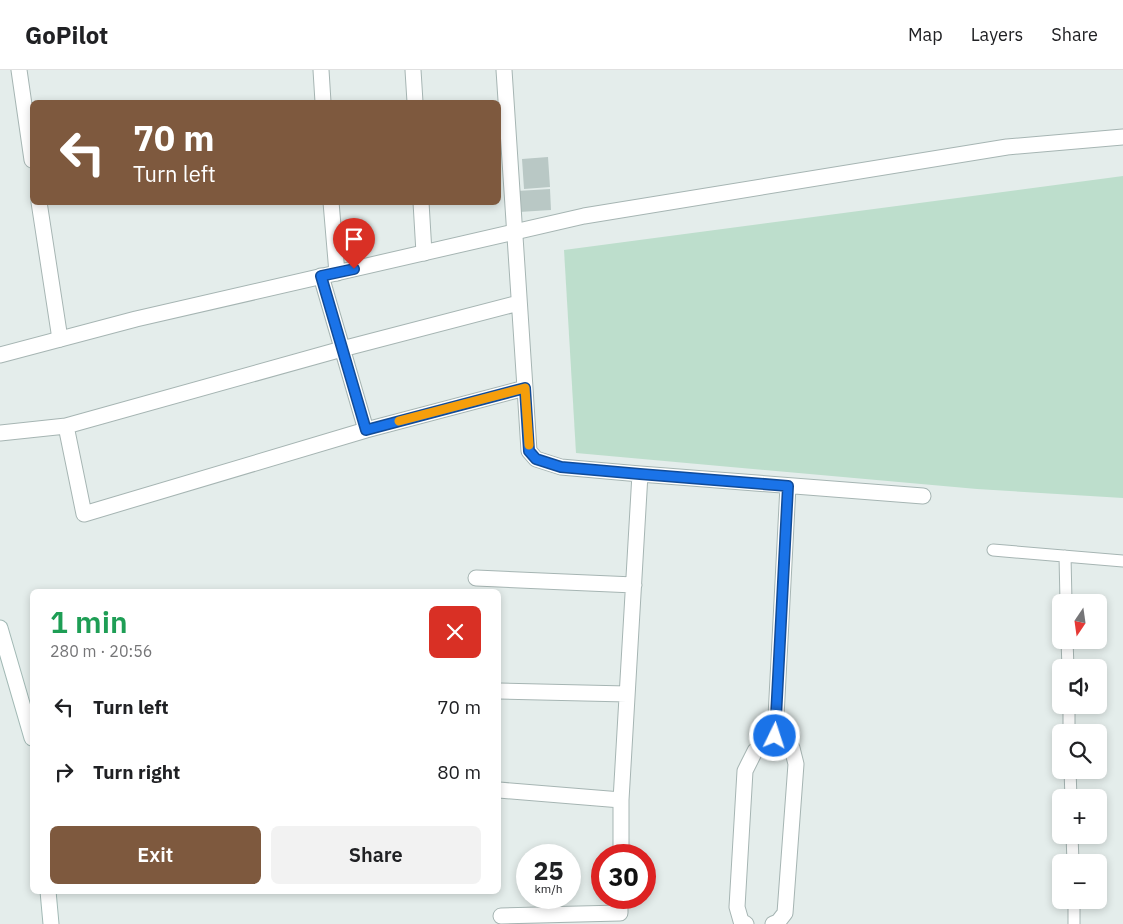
<!DOCTYPE html>
<html lang="en">
<head>
<meta charset="utf-8">
<style>
  :root { --surface:#fff; --page:#f2f2f2; --text:#202124; --muted:#757577; --line:#e0e0e0; --accent:#7e593e }
  body { margin:0; font-family:"IBM Plex Sans",sans-serif; background:var(--page); color:var(--text); height:100vh; display:flex; flex-direction:column; font-size:19px; white-space:nowrap }
  * { box-sizing:border-box; margin:0 }
  p { font-size:16px; color:var(--muted) }
  .icon { flex:none; width:28px; height:28px; fill:none; stroke:currentColor; stroke-width:2; stroke-linecap:round; stroke-linejoin:round }
  .map { position:relative; flex:1; overflow:hidden }
  .sheet { position:absolute; left:30px; top:519px; width:471px; height:305px; display:flex; flex-direction:column; background:var(--surface); border-radius:8px; box-shadow:0 2px 8px #0003 }
  .sheet>* { flex:none }
  .guide { position:absolute; left:30px; top:30px; width:471px; height:105px; border-radius:8px; box-shadow:0 2px 8px #0003; background:#7e593e; color:#fff; overflow:hidden }
  .needle { width:32px; rotate:193deg }
  .buttons { position:absolute; left:1052px; top:524px; display:grid; gap:10px }
  .buttons a { display:grid; place-items:center; width:55px; height:55px; border-radius:8px; background:var(--surface); box-shadow:0 2px 8px #0003; font-size:25px }
  .speed { position:absolute; left:516px; top:774px; display:flex; gap:10px; font-size:25px; font-weight:700; text-align:center }
  .speed>* { display:grid; place-content:center; width:65px; height:65px; border-radius:50%; background:var(--surface); box-shadow:0 2px 8px #0003; line-height:1 }
  .speed small { font-size:12px; font-weight:400 }
  .speed .limit { border:8px solid #d22; background:#fff; color:#111 }
  .pin { position:absolute; display:grid; place-items:center; width:42px; height:42px; color:#fff; margin:-51px -21px; border-radius:50% 50% 50% 0; rotate:-45deg; box-shadow:0 0 5px #0007 }
  .pin .icon { rotate:45deg }
  .me { position:absolute; width:55px; margin:-28px; rotate:4deg; stroke-linejoin:round; filter:drop-shadow(0 0 4px #0008) }
  .turn { display:flex; align-items:center; gap:18px; height:105px; padding:0 20px; font-size:22px }
  .turn .icon { width:65px; height:65px; stroke-width:2.5 }
  .turn b { display:block; font-size:35px; line-height:42px }
  .round { display:grid; place-items:center; flex:none; width:52px; height:52px; border-radius:8px; background:var(--page) }
  .headline { display:flex; align-items:center; justify-content:space-between; height:85px; padding:0 20px }
  h1 { font-size:30px; font-weight:600; line-height:38px; color:#1e9e55 }
  .primary-button { display:flex; gap:10px; margin-top:auto; padding:10px 20px }
  .primary-button a { flex:1; height:58px; border-radius:8px; background:var(--accent); color:#fff; font-size:20px; font-weight:600; line-height:58px; text-align:center }
  .primary-button a+a { background:var(--page); color:var(--text) }
  ul { padding:0; list-style:none }
  li { display:flex; align-items:center; gap:15px; height:65px; padding:0 20px }
  li div { flex:1 }
  li b { display:block; font-size:19px }
  li em { font-style:normal }
  header { display:flex; align-items:center; gap:30px; box-sizing:border-box; height:70px; padding:0 25px; background:var(--surface); border-bottom:1px solid var(--line) }
  header strong { font-size:24px }
  nav { display:flex; gap:28px; margin-inline-start:auto; font-size:18px }
  .map>svg:first-child { display:block }
  .green { fill:#bddecc }
  .building { fill:#b9c8c5 }
  .lines { fill:none; stroke-linecap:round; stroke-linejoin:round }
  .service-casing { stroke:#a6b5b3; stroke-width:13 }
  .minor-casing { stroke:#a6b5b3; stroke-width:17 }
  .tertiary-casing { stroke:#a6b5b3; stroke-width:17 }
  .secondary-casing { stroke:#a2b9b5; stroke-width:17 }
  .service { stroke:#fff; stroke-width:11 }
  .minor { stroke:#fff; stroke-width:15 }
  .tertiary { stroke:#fff; stroke-width:15 }
  .secondary { stroke:#fff; stroke-width:15 }
  .route-casing { stroke:#114b97; stroke-width:12 }
  .route { stroke:#1a73e8; stroke-width:9 }
  .slow { stroke:#f59e0b; stroke-width:9 }
</style>
</head>
<body>
<header>
<strong>GoPilot</strong>
<nav><a>Map</a><a>Layers</a><a>Share</a></nav>
</header>
<div class="map">
<svg width="1123" height="854" viewBox="0 0 1123 854">
  <rect width="100%" height="100%" fill="#e4edeb"/>
  <path class="green" d="M1123,106V428L977,419L576,383L564,180Z"/>
  <path class="building" d="M548,87L550,117L524,119L522,89Z
    M550,119L551,140L519,142L517,121Z"/>
  <g class="lines">
    <defs>
      <path id="service" d="M993,480L1123,491
        M1065,486L1066,532
        M1067,570L1068,598
        M1069,635V662
        M1070,700L1071,728
        M1072,765L1073,792
        M1074,830V854"/>
      <path id="minor" d="M19,0L32,90
        M321,0L323,32
        M413,0L415,32
        M504,0L525,318L366,360L84,444L66,356L342,279L519,233
        M39,132L60,269
        M331,132L337,203
        M421,132L424,183
        M321,206L366,360
        M525,318L529,381L536,389L561,397L640,404L923,426
        M0,363L66,356
        M476,508L634,515
        M499,621L627,624
        M499,720L621,730
        M621,785V730L640,404
        M501,846L620,843V828
        M746,854L741,851L737,837L745,701L755,681L775,666L788,416
        M773,854L778,852L785,843L796,694L792,678L775,666"/>
      <path id="tertiary" d="M0,285L136,249L584,146L1007,77L1123,67"/>
      <path id="secondary" d="M0,558L32,668
        M48,821L51,854"/>
    </defs>
    <use href="#service" class="service-casing"/>
    <use href="#minor" class="minor-casing"/>
    <use href="#tertiary" class="tertiary-casing"/>
    <use href="#secondary" class="secondary-casing"/>
    <use href="#service" class="service"/>
    <use href="#minor" class="minor"/>
    <use href="#tertiary" class="tertiary"/>
    <use href="#secondary" class="secondary"/>
  </g>
  <g class="lines">
    <defs>
      <path id="route" d="M354,199L321,206L366,360L525,318L529,381L536,389L561,397L640,404L788,416L775,666"/>
    </defs>
    <use href="#route" class="route-casing"/>
    <use href="#route" class="route"/>
    <path class="slow" d="M399,351L525,318L529,375"/>
  </g>
</svg>
<div class="buttons">
<a><svg class="needle" viewBox="-14 -14 28 28"><path d="M0-13l5 13h-10z" fill="#e53935"/><path d="M0 13l5-13h-10z" fill="#757577"/></svg></a>
<a><svg class="icon" aria-label="sound" viewBox="0 0 24 24"><path d="M4 9h4l5-4v14l-5-4H4zM17 9q2 3 0 6"/></svg></a>
<a><svg class="icon" aria-label="search" viewBox="0 0 24 24"><circle cx="10" cy="10" r="6"/><path d="M15 15l6 6"/></svg></a>
<a>+</a>
<a>−</a>
</div>
<div class="speed"><div>25<small>km/h</small></div><div class="limit">30</div></div>
<div class="pin" style="left:354px;top:199px;background:#d93025"><svg class="icon" aria-label="arrive" viewBox="0 0 24 24"><path d="M6 21V4h12l-3 4 3 4H6"/></svg></div>
<svg class="me" style="left:775px;top:666px" viewBox="-20 -20 40 40"><circle r="17" fill="#1a73e8" stroke="#fff" stroke-width="3"/><path d="M0-11L8 9 0 5-8 9z" fill="#fff"/></svg>
<div class="guide">
<div class="turn"><svg class="icon" aria-label="left" viewBox="0 0 24 24"><path d="M17 20v-9H6M10 6l-5 5 5 5"/></svg><div><b>70 m</b>Turn left</div></div>
</div>
<section class="sheet">
<div class="headline"><div><h1>1 min</h1><p>280 m · 20:56</p></div><a class="round" style="background:#d93025;color:#fff"><svg class="icon" aria-label="close" viewBox="0 0 24 24"><path d="M6 6l12 12M18 6L6 18"/></svg></a></div>
<ul>
<li><svg class="icon" aria-label="left" viewBox="0 0 24 24"><path d="M17 20v-9H6M10 6l-5 5 5 5"/></svg><div><b>Turn left</b></div><em>70 m</em></li>
<li><svg class="icon" aria-label="right" viewBox="0 0 24 24"><path d="M7 20v-9h11M14 6l5 5-5 5"/></svg><div><b>Turn right</b></div><em>80 m</em></li>
</ul>
<div class="primary-button"><a>Exit</a><a>Share</a></div>
</section>
</div>
</body>
</html>
